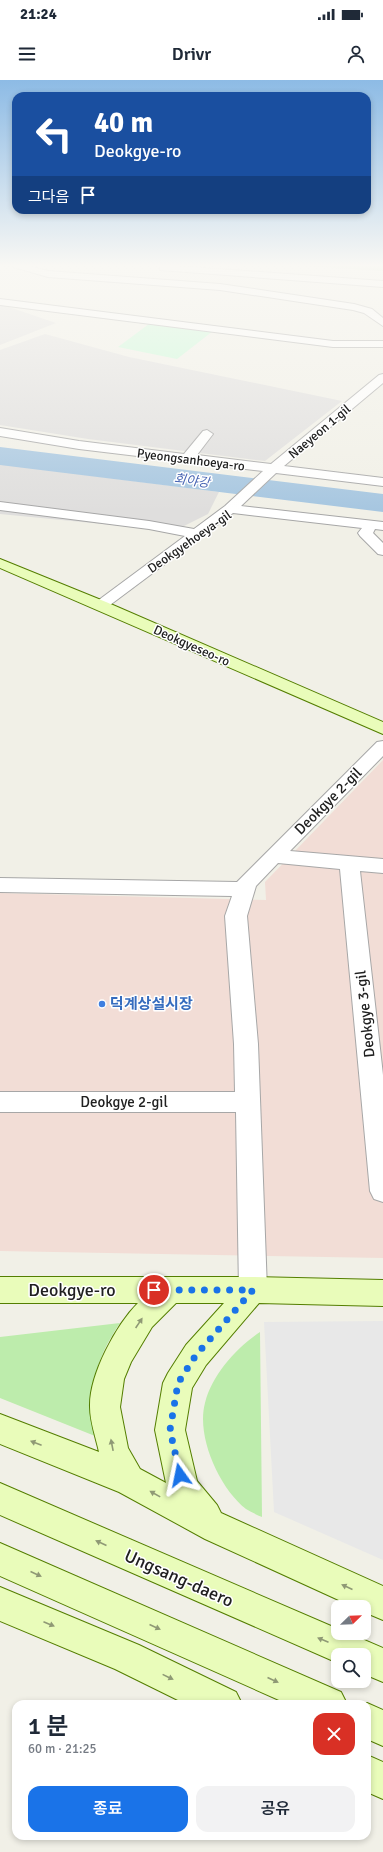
<!DOCTYPE html>
<html lang="ko">
<head>
<meta charset="utf-8">
<style>
  :root { --surface:#fff; --page:#f2f2f3; --text:#1f2937; --muted:#747a83; --accent:#1a73e8 }
  body { margin:0; font-family:Signika,"Noto Sans KR",sans-serif; background:var(--page); color:var(--text); height:100vh; display:flex; flex-direction:column; font-size:15px; white-space:nowrap }
  * { box-sizing:border-box; margin:0 }
  p { font-size:13px; color:var(--muted) }
  .icon { flex:none; width:22px; height:22px; fill:none; stroke:currentColor; stroke-width:2; stroke-linecap:round; stroke-linejoin:round }
  .map { position:relative; flex:1; overflow:hidden }
  .sheet { position:absolute; left:12px; top:1620px; width:359px; height:140px; display:flex; flex-direction:column; background:var(--surface); border-radius:12px; box-shadow:0 2px 6px #0003 }
  .sheet>* { flex:none }
  .guide { position:absolute; left:12px; top:12px; width:359px; height:122px; border-radius:12px; box-shadow:0 2px 6px #0003; background:#1a4fa0; color:#fff; overflow:hidden }
  .needle { width:26px; rotate:67deg }
  .tools { position:absolute; left:331px; top:1520px; display:grid; gap:8px }
  .tools a { display:grid; place-items:center; width:40px; height:40px; border-radius:8px; background:var(--surface); box-shadow:0 2px 6px #0003; font-size:20px }
  .pin { position:absolute; display:grid; place-items:center; width:34px; height:34px; color:#fff; margin:-17px; border:2px solid #fff; border-radius:50%; box-shadow:0 1px 4px #0007 }
  .me { position:absolute; width:44px; margin:-22px; rotate:348deg; stroke-linejoin:round; filter:drop-shadow(0 0 3px #0008) }
  .turn { display:flex; align-items:center; gap:14px; height:84px; padding:0 16px; font-size:18px }
  .turn .icon { width:52px; height:52px; stroke-width:2.5 }
  .turn b { display:block; font-size:28px; line-height:34px }
  .then { display:flex; align-items:center; height:38px; padding:0 16px; background:#0003; gap:8px; font-size:15px }
  .round { display:grid; place-items:center; flex:none; width:42px; height:42px; border-radius:12px; background:var(--page) }
  .headline { display:flex; align-items:center; justify-content:space-between; height:68px; padding:0 16px }
  h1 { font-size:24px; font-weight:600; line-height:30px }
  .action { display:flex; gap:8px; margin-top:auto; padding:8px 16px }
  .action a { flex:1; height:46px; border-radius:12px; background:var(--accent); color:#fff; font-size:16px; font-weight:600; line-height:46px; text-align:center }
  .action a+a { background:var(--page); color:var(--text) }
  .status { display:flex; justify-content:space-between; align-items:center; height:28px; padding:0 20px; background:var(--surface); direction:ltr }
  .status svg { height:11px; fill:currentColor }
  header { display:flex; justify-content:space-between; align-items:center; height:52px; padding:0 16px; background:var(--surface); font-size:18px; font-weight:600 }
  .map>svg:first-child { display:block }
  .residential { fill:#dfdedd }
  .commercial { fill:#f2ddd6 }
  .grass { fill:#bdecac }
  .forest { fill:#9ed29a }
  .park { fill:#c4fbd5 }
  .parking { fill:#e8e8e8 }
  .lines { fill:none; stroke-linecap:round; stroke-linejoin:round }
  .river { fill:#a6c6e0; fill-rule:evenodd }
  .street-casing { stroke:#a7a7a7; stroke-width:2 }
  .secondary-casing { stroke:#547e01; stroke-width:2 }
  .street { fill:#fff; fill-rule:evenodd }
  .secondary { fill:#e9fcba; fill-rule:evenodd }
  .oneway { fill:#8f9975 }
  .route { stroke:#1a73e8; stroke-width:7; stroke-dasharray:0 12.6 }
  .shop-dot { fill:#3f7fe0; stroke:#fff; stroke-width:1.5 }
  .labels { text-anchor:middle; stroke-width:3; stroke-linejoin:round; paint-order:stroke }
  .far-street-label { font-size:13px; fill:#202020; stroke:#fff }
  .far-water-label { font-size:13px; font-style:italic; fill:#4966b4; stroke:#fff }
  .street-label { font-size:15px; fill:#202020; stroke:#fff }
  .shop-label { font-size:15px; font-weight:bold; fill:#366cbe; stroke:#fff; text-anchor:start }
  .near-street-label { font-size:18px; fill:#202020; stroke:#fff }
</style>
</head>
<body>
<div class="status"><b>21:24</b><svg viewBox="0 0 49 12"><path d="M0 12V9h3v3zM5 12V6h3v6zM10 12V3h3v9zM15 12V0h3v12zM26 1h20v11H26zM47 4h2v5h-2z"/></svg></div>
<header><svg class="icon" aria-label="menu" viewBox="0 0 24 24"><path d="M4 6h16M4 12h16M4 18h16"/></svg>Drivr<svg class="icon" aria-label="person" viewBox="0 0 24 24"><circle cx="12" cy="8" r="4"/><path d="M4 21q1-7 8-7t8 7"/></svg></header>
<div class="map">
<svg width="383" height="1772" viewBox="0 0 383 1772">
  <rect width="100%" height="100%" fill="#f1f0e7"/>
  <path class="residential" d="M0,224L56,243L0,265Z
    M45,254L129,277L342,321L265,381L88,359L0,345V270Z
    M0,384L219,412L208,434L174,451L0,434Z"/>
  <path class="commercial" d="M383,680V1178L0,1171V813L266,820L265,802Z"/>
  <path class="grass" d="M120,1243C93,1283 90,1309 95,1356L0,1318V1257Z
    M260,1252L262,1437C257,1435 251,1432 246,1429C219,1408 196,1356 205,1323C212,1295 236,1268 260,1252Z"/>
  <path class="forest" d="M270,184H383V191Z"/>
  <path class="park" d="M149,244L213,251L177,279L118,267Z"/>
  <path class="parking" d="M383,1241V1480L274,1432L264,1242Z"/>
  <g class="lines">
    <path class="river" d="M0,367L383,414V432L0,385Z"/>
    <defs>
      <path id="street" d="M3,184H20L48,191L220,204L354,224L372,229L383,238V246L364,233L353,230L220,210L48,197Z
        M163,185L383,201V207L160,190V186Z
        M0,219L333,261H383V267H333L0,225Z
        M383,294V303L284,386L383,398V406L276,393L241,426L383,442V450L375,449L373,453L383,463V475L378,474L360,456L358,453L362,448L233,433L106,528H96L93,525L96,522L185,456L149,449L0,430V422L149,441L194,449L225,426L263,391L79,369L0,356V348L79,361L184,374L203,351L207,350L213,354L197,375L271,384L379,295Z
        M383,661V676L290,771L383,779V793L360,791L383,995V1122L374,1119L370,1111L340,789L278,783L256,806L247,836L258,964L267,1210L263,1219L253,1223L243,1219L239,1210L236,1032H0V1012H235L234,964L225,836L232,816L0,812V798L237,802L377,662Z"/>
      <path id="secondary" d="M0,479L106,522L383,642V654L0,488Z
        M0,1197H253L383,1200V1226L259,1223L206,1285L192,1308L185,1350L197,1401L217,1425L221,1433L383,1506V1540L364,1532V1527H354L205,1459L119,1412L0,1364V1334L99,1372C96,1358 90,1342 90,1327C89,1295 116,1245 138,1223H0ZM176,1223H224L186,1265L168,1293L163,1303L155,1350L166,1403L140,1389L128,1368L120,1327L124,1299L131,1282L152,1247Z
        M0,1403L338,1549V1553H348L383,1568V1602L364,1594V1575H338V1583L0,1435Z
        M0,1463L341,1612L347,1624H288L0,1496Z
        M0,1507L139,1565L236,1612L242,1624H186L115,1589L0,1541Z
        M367,1623L383,1630V1666L367,1659V1624H365Z
        M367,1675L383,1682V1719L367,1712Z"/>
    </defs>
    <use href="#street" class="street-casing"/>
    <use href="#secondary" class="secondary-casing"/>
    <use href="#street" class="street"/>
    <use href="#secondary" class="secondary"/>
  </g>
  <defs><path id="oneway-solid" d="M-6-.8H1V-3.2L6.5 0L1 3.2V.8H-6Z"/></defs>
  <g class="oneway">
    <use href="#oneway-solid" transform="translate(139 1243) rotate(-56)"/>
    <use href="#oneway-solid" transform="translate(36 1363) rotate(-159)"/>
    <use href="#oneway-solid" transform="translate(112 1365) rotate(-101)"/>
    <use href="#oneway-solid" transform="translate(155 1414) rotate(-151)"/>
    <use href="#oneway-solid" transform="translate(101 1463) rotate(-156)"/>
    <use href="#oneway-solid" transform="translate(36 1494) rotate(24)"/>
    <use href="#oneway-solid" transform="translate(347 1507) rotate(-156)"/>
    <use href="#oneway-solid" transform="translate(49 1544) rotate(23)"/>
    <use href="#oneway-solid" transform="translate(155 1547) rotate(24)"/>
    <use href="#oneway-solid" transform="translate(323 1560) rotate(-157)"/>
    <use href="#oneway-solid" transform="translate(168 1597) rotate(26)"/>
    <use href="#oneway-solid" transform="translate(273 1600) rotate(24)"/>
  </g>
  <linearGradient id="sky" x2="0" y2="1"><stop stop-color="#8dbbe5"/><stop offset="0.43" stop-color="#f9f8f4"/><stop offset="1" stop-color="#f9f8f4" stop-opacity="0"/></linearGradient>
  <rect width="383" height="432" fill="url(#sky)"/>
  <g class="lines">
    <path class="route" d="M154,1210H253L196,1275L178,1303L170,1350L180,1395"/>
  </g>
  <circle class="shop-dot" cx="102" cy="924" r="4"/>
  <g class="labels">
    <g class="far-street-label">
      <text transform="translate(319 351) rotate(-40)" y="5">Naeyeon 1-gil</text>
      <text transform="translate(191 379) rotate(7)" y="5">Pyeongsanhoeya-ro</text>
      <text transform="translate(189 461) rotate(-35)" y="5">Deokgyehoeya-gil</text>
      <text transform="translate(192 565) rotate(24)" y="5">Deokgyeseo-ro</text>
    </g>
    <g class="far-water-label">
      <text transform="translate(192 400) rotate(7)" y="5">회야강</text>
    </g>
    <g class="street-label">
      <text transform="translate(328 721) rotate(-45)" y="5">Deokgye 2-gil</text>
      <text transform="translate(365 934) rotate(-96)" y="5">Deokgye 3-gil</text>
      <text x="124" y="1027">Deokgye 2-gil</text>
    </g>
    <g class="shop-label">
      <text x="110" y="929">덕계상설시장</text>
    </g>
    <g class="near-street-label">
      <text x="72" y="1216">Deokgye-ro</text>
      <text transform="translate(179 1498) rotate(24)" y="6">Ungsang-daero</text>
    </g>
  </g>
</svg>
<div class="tools">
<a><svg class="needle" viewBox="-14 -14 28 28"><path d="M0-13l5 13h-10z" fill="#e53935"/><path d="M0 13l5-13h-10z" fill="#747a83"/></svg></a>
<a><svg class="icon" aria-label="search" viewBox="0 0 24 24"><circle cx="10" cy="10" r="6"/><path d="M15 15l6 6"/></svg></a>
</div>
<div class="pin" style="left:154px;top:1210px;background:#d93025"><svg class="icon" aria-label="arrive" viewBox="0 0 24 24"><path d="M6 21V4h12l-3 4 3 4H6"/></svg></div>
<svg class="me" style="left:180px;top:1395px" viewBox="-20 -20 40 40"><path d="M0-17L14 15 0 8-14 15z" fill="#1a73e8" stroke="#fff" stroke-width="4"/></svg>
<div class="guide">
<div class="turn"><svg class="icon" aria-label="left" viewBox="0 0 24 24"><path d="M17 20v-9H6M10 6l-5 5 5 5"/></svg><div><b>40 m</b>Deokgye-ro</div></div>
<div class="then">그다음<svg class="icon" aria-label="arrive" viewBox="0 0 24 24"><path d="M6 21V4h12l-3 4 3 4H6"/></svg></div>
</div>
<section class="sheet">
<div class="headline"><div><h1>1 분</h1><p>60 m · 21:25</p></div><a class="round" style="background:#d93025;color:#fff"><svg class="icon" aria-label="close" viewBox="0 0 24 24"><path d="M6 6l12 12M18 6L6 18"/></svg></a></div>
<div class="action"><a>종료</a><a>공유</a></div>
</section>
</div>
</body>
</html>
